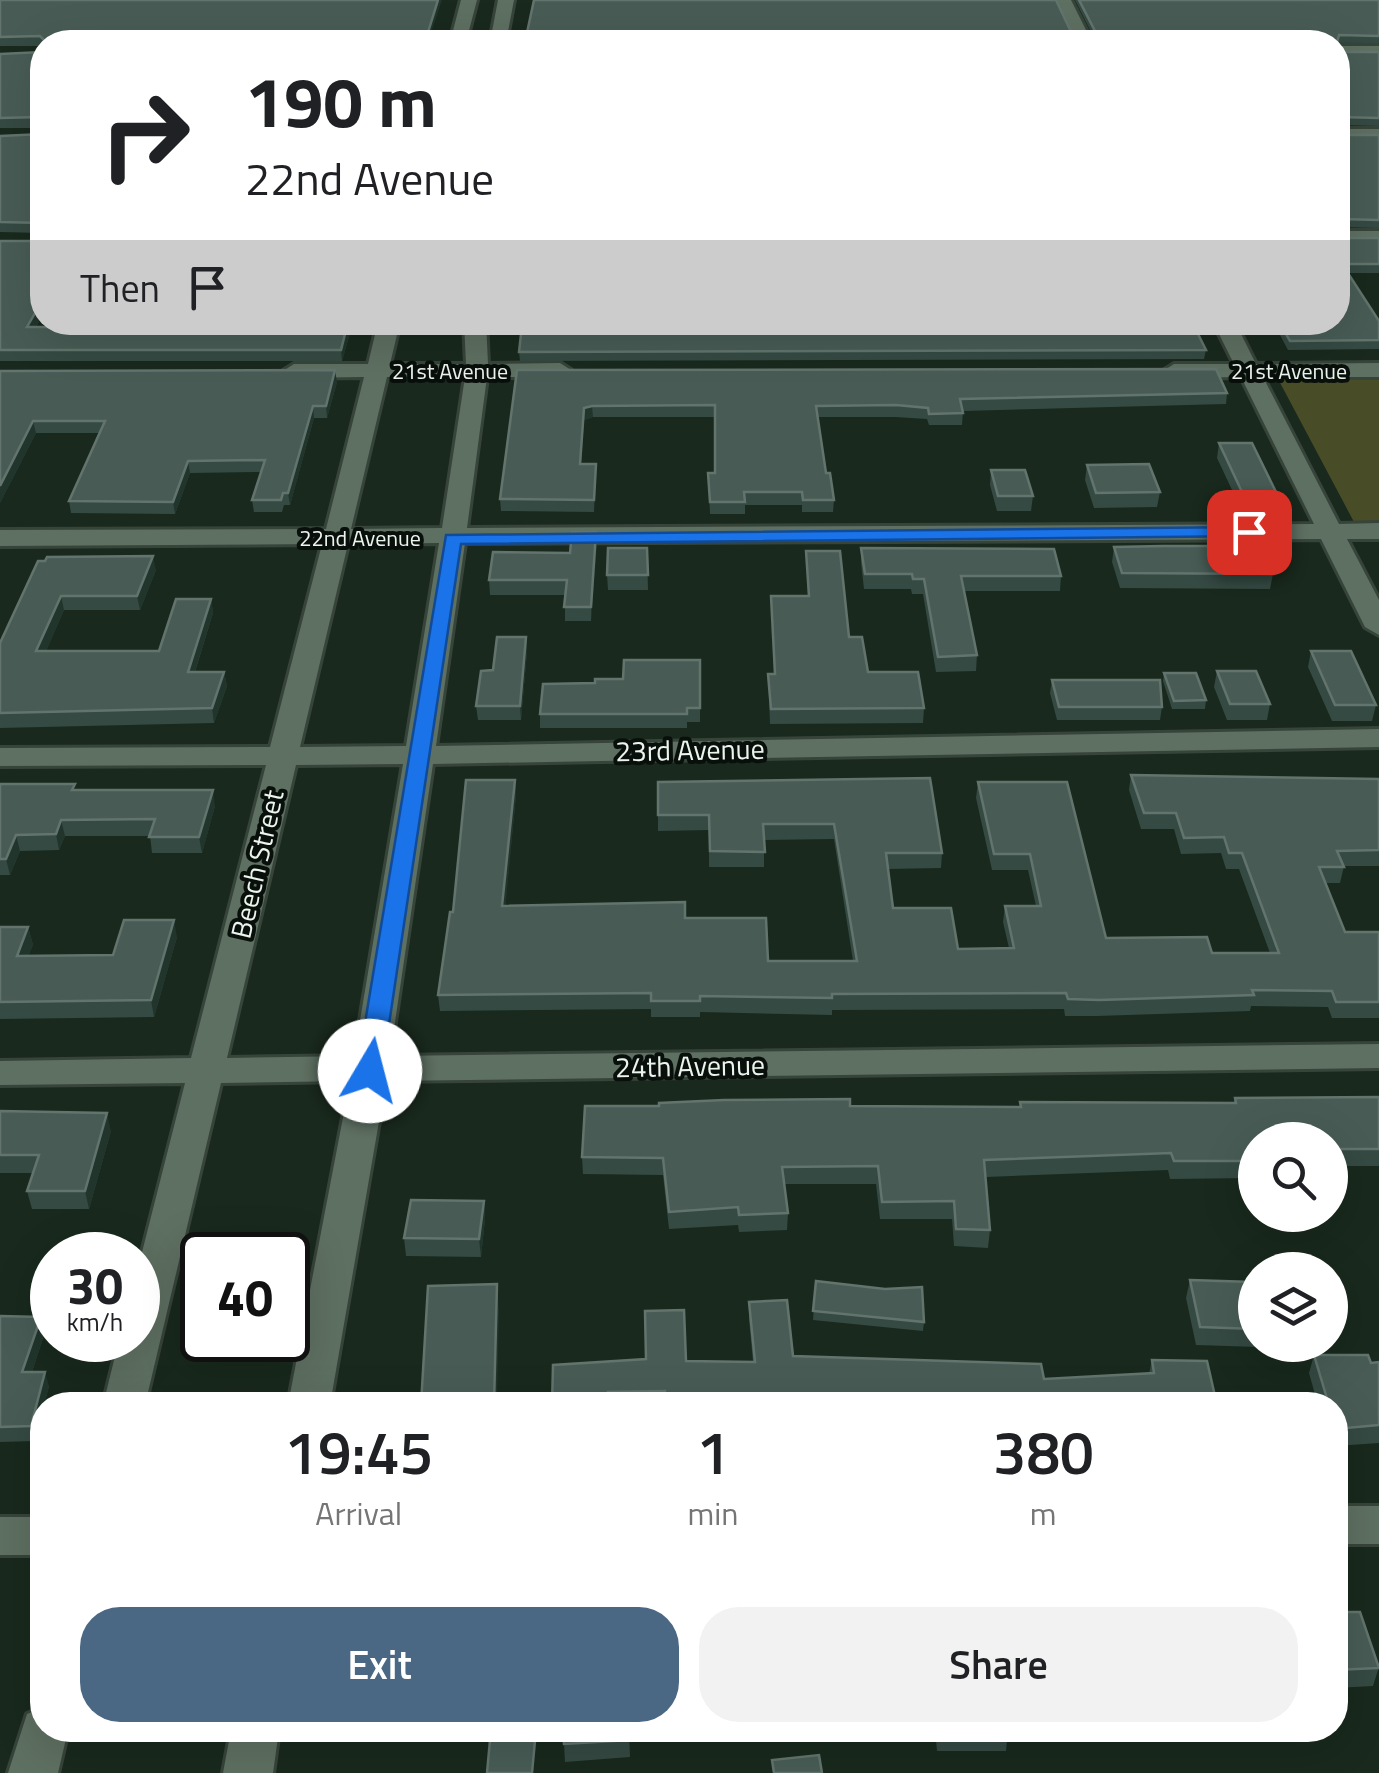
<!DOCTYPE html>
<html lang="en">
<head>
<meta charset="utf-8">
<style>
  :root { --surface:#fff; --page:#f2f2f2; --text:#202124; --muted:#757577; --accent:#4a6784 }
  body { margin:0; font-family:"Titillium Web",sans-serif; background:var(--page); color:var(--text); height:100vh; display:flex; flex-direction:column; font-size:38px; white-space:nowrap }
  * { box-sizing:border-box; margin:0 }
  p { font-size:32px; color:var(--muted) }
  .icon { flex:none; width:55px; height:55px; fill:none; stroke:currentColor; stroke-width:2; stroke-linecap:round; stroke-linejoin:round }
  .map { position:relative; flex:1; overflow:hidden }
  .side { position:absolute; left:30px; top:1392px; width:1318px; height:350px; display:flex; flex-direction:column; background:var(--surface); border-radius:40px; box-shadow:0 10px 40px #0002 }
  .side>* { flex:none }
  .top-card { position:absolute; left:30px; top:30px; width:1320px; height:305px; border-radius:40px; box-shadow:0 10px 40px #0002; background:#fff; color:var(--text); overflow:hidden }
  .fabs { position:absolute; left:1238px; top:1122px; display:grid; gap:20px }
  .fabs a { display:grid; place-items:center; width:110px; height:110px; border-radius:50%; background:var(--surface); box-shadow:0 10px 40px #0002; font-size:50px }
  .speed { position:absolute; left:30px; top:1232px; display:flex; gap:20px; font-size:50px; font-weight:700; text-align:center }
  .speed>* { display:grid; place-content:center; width:130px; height:130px; border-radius:50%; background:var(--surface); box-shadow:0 10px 40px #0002; line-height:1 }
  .speed small { font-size:25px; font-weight:400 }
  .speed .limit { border:5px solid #111; border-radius:15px; background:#fff; color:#111 }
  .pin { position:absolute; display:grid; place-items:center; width:85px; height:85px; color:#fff; margin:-42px; border-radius:20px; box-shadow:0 5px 15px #0006 }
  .me { position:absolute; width:110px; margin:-55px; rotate:8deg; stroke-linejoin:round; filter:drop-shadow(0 0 8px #0008) }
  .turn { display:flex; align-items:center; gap:35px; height:210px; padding:0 50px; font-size:45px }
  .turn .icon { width:130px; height:130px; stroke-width:2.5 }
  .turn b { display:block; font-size:70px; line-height:85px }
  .then { display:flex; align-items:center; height:95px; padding:0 50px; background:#0003; gap:20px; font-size:38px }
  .eta { display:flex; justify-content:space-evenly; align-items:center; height:170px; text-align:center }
  .eta b { font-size:60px; font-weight:600; line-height:70px }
  .button { display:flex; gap:20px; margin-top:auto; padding:20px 50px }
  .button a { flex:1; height:115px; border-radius:40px; background:var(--accent); color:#fff; font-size:40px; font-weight:600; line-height:115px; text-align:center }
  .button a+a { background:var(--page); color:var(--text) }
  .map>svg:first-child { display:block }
  .green { fill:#494d27 }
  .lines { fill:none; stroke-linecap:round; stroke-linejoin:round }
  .minor-casing { stroke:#37443a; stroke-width:6 }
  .minor { fill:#5e7062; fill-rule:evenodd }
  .wall { fill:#354a43 }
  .shaded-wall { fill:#21352c }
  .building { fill:#485c55; stroke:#62746d; stroke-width:2.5 }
  .route { fill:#1a73e8; stroke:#114b97; stroke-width:2.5 }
  .labels { text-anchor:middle; stroke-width:8; stroke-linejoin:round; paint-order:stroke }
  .far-street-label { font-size:22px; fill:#ebf5ed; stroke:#09100b }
  .street-label { font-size:28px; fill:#ebf5ed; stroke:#09100b }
</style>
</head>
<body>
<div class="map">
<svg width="1379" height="1773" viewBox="0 0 1379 1773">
  <rect width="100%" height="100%" fill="#19291d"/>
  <path class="green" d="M1277,377H1379V522H1354Z"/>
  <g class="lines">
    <defs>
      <path id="minor" d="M461,0H477L466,42H450Z
        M498,0H514L506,42H490Z
        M1055,0H1071L1092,42H1076Z
        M1338,46H1379V56H1338Z
        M1338,129H1379V139H1338Z
        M1338,231H1379V243H1338Z
        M378,322H400L390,364H466L464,322H486L488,364L560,363L571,370L560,377H487L467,528L1314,524L1241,377L1174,378L1163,371L1174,364H1234L1213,322H1235L1256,364L1379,363V377H1263L1339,524L1379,523V539H1347L1379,600V635L1365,627L1321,539L465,543L436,746L1379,729V747L433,764L390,1056L1379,1044V1068L386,1081L330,1405H288L350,1081L221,1083L145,1405H103L119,1340H138V1268L185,1083L0,1085V1061L191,1058L266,765L0,766V748L270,747L322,544L0,546V530L326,529L364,377L294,378L283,371L294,364H368ZM387,377H465L442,528L351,529ZM439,543L406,746L300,747L348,544ZM403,764L354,1056L227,1058L296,765Z
        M1335,1506H1379V1544H1335Z
        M0,1517H42V1555H0Z
        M42,1708V1730H68L58,1773H8L27,1714Z
        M231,1730H279L273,1773H223Z"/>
    </defs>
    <use href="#minor" class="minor-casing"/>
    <use href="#minor" class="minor"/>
  </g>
  <path class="wall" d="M0,0L432,29L428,42H42V46H0Z
    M1075,0H1379V43L525,42L1073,36L1094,38Z
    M42,52V128H0V54Z
    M1339,52H1379V126L1338,125Z
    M42,134V233L0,232V136Z
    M1339,135H1379V228L1338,227Z
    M42,238V316L36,327L349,322L350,333L342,361H0V241H40Z
    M1340,238H1379V273H1348L1379,321V349L1288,350L1273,322H1338Z
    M532,325L1206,350L1204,359L520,361L519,352Z
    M517,370L1227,393L1226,404L963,411L962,425H929L927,419L895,417H818L826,473L834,500L833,512H802V505H745V514H710L708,473H715V417H593L584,420L581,464H596L594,512L501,511L500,499Z
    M0,371L337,382L327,418H314L290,505H284L282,512H254L252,500L261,472L190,473L175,514L71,513L69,501L99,433H36L0,503Z
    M1219,443L1276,492L1273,507H1240L1217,458Z
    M1087,465L1160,492L1157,507L1094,508L1085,480Z
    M991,470L1033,496L1031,511H997L990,485Z
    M596,532L591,621H565V595H490L489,580L570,553Z
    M1114,547L1273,574L1270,589L1120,588L1112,562Z
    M647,548L648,590H608L607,575Z
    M861,548L1061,576L1060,591H964L977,655L976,671L936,672L923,594H912L911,589H864L861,563Z
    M806,551L868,672L924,708L923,723L770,724L768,674H774L771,596H808Z
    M38,561L156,570L140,610H64L46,651H159L211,599L213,613L195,672H224L227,686L214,723L0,728V643Z
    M526,637L527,651L521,720H478L476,706L493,670Z
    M1311,651L1376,705L1372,721H1332L1308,667Z
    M700,660V722H687V728H540V714L595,683L623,679Z
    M1217,671L1270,704L1267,720H1227L1214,687Z
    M1164,673L1206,700L1205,709H1172L1163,681Z
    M1052,680L1162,707L1160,720H1057L1050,693Z
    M1131,775L1379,779V866H1344L1340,883H1326L1345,932H1379V1018H1332L1328,1007L1251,1006L1250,1011L1097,1016H1065L1064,1009L832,1010V1015L700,1012V1017H651V1009L440,1011L438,995L453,912L515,780L516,795L505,906L685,918L768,961H853L834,839L764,840V867H709V830L658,831V782L930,778L942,853L941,868L888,869L893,908L958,949L1009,948L1003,922L1005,906H1036L1028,870H992L976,798L978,782L1106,938L1212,953H1270L1239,869H1226L1221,853L1181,854L1174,829H1141L1129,790Z
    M0,784L76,790L215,806L202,853H152L150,836H65L59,850L20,851L10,875H0Z
    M0,927H28L33,945L28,956L113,955L177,937L154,1017L0,1019Z
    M1379,1097V1166H1330V1140H1255V1178L1170,1179L1168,1170L986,1177L990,1230L988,1248L954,1246L952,1219H880L876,1184H784L788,1213L787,1230L739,1232L738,1225L669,1229L663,1175L583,1174L582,1157L850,1106L1020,1107V1102L1234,1103L1235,1098Z
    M0,1111L111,1131L89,1209H32L27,1191L33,1173H0Z
    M484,1201L485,1219L481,1257L406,1256L404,1238Z
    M1190,1280L1255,1292V1345H1259V1347L1196,1345L1186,1298Z
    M816,1281L924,1322L923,1331L813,1320Z
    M749,1302L793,1356L1044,1379L1149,1374L1152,1360L1217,1405H552L686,1361L753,1362L749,1319Z
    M0,1316L41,1317L45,1332L32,1372L49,1386L35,1441L0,1442Z
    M1314,1355L1371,1363L1379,1362V1443L1335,1446V1405H1318L1309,1373Z
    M1335,1594L1343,1612L1379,1667L1373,1686L1335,1688Z
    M629,1730L630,1757L565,1762L564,1744Z
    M935,1730H1008L1006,1751H937Z"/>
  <path class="shaded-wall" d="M438,0H442L428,42H425Z
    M42,301V316L29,339L27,327Z
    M348,322L350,333L342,361L341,350Z
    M335,370L337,382L327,418L326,406Z
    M313,406L314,418L290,505L288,493Z
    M592,406L593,417L584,420L580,476L584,408Z
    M33,421L36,433L0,503V486Z
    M188,461L190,473L175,514L173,502Z
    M596,532L597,546L591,621V607Z
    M153,556L156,570L140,610L137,596Z
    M61,596L64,610L40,666L36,651Z
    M211,599L213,613L190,687L188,672Z
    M526,637L527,651L521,720L520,706Z
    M224,672L227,686L214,723L212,708Z
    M515,780L516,795L504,922L502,906Z
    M213,790L215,806L202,853L199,837Z
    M61,820L65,836L59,850L56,834Z
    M16,835L20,851L10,875L6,859Z
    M174,920L177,937L154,1017L151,1000Z
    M28,927L33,945L22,973L17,956Z
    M107,1113L111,1131L89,1209L85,1191Z
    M484,1201L485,1219L481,1257L479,1239Z
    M497,1284L499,1311L497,1405H494Z
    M41,1317L45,1332L27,1387L22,1372Z
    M45,1372L49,1386L44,1405H42V1412L35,1441L31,1426Z"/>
  <path class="building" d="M0,0H438L425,42H44V40L40,36L0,37Z
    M534,0H1056L1073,36L1095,38L1096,33L1079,0H1379V36L1339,35L1337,42H525Z
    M1338,50L1339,52H1379V118L1339,117L1338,125Z
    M42,52V120L40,117L0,118V54Z
    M1338,133L1339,135H1379V220L1340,219L1338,228Z
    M42,134V223L0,222V136Z
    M1338,236L1340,238H1379V264H1342L1379,321V340L1290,341L1279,322H1338Z
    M42,238V301L27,327H95L97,322H348L341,350H0V241H40Z
    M533,322H1192L1206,350L519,352L522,325H532Z
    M1216,369L1227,393L960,399L963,413L929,414L928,408L896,405L816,406L826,473H830L834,500H803L802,492H744L745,502H710L708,473H715V405L592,406L584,408L580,464H596L594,500L500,499L517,370Z
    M335,370L326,406H313L288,493H283L281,500H252L265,460L188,461L173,502L69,501L105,421H33L0,486V371Z
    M1219,443H1252L1276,492H1242Z
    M1149,464L1160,492L1096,493L1087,465Z
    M991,470H1025L1033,496H998Z
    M572,532H596L591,607H564L567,580H489L493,552L570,553Z
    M1163,546H1261L1273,574L1122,573L1114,547Z
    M608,548H647L648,575H607Z
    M861,548L1054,549L1061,576H961L977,655L938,657L924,579H913L912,574H865Z
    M806,551H840L849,637H862L868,672H918L924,708L771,709L768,674H775L771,596H809Z
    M153,556L137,596H61L36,651H159L176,599H211L188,672H224L212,708L0,713V643L38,561H45L47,557Z
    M497,637H526L520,706H476L481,671L493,670Z
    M1311,651H1351L1376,705H1335Z
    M624,660H700V708H687V714H540L543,684L595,683V679H623Z
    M1217,671H1256L1270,704H1230Z
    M1164,673H1196L1206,700L1174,701Z
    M1052,680H1160L1162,707H1059Z
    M1131,775L1379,779V850L1337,851L1344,867H1319L1345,932H1379V1002H1336L1332,991L1252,990L1254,995L1099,1000L1068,999L1066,993L832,994V998L700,996V1001H651V993L438,995L450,912H453L466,780H515L502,906L685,902V918H766L768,961H857L834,824H763L765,852L710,851L709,815H658V782L930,778L942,853H886L893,908H951L958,949L1014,948L1005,906H1041L1030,854H994L978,782H1067L1106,938L1207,937L1212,953H1279L1242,853H1229L1224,837L1184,838L1176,813H1144Z
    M0,784H75L72,790H213L199,837H149L155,819L61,820L56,834L16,835L6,859H0Z
    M124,920H174L151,1000L0,1002V927H28L17,956L113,955Z
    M1379,1097V1149H1330V1140H1255V1161H1174L1171,1153L984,1160L990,1230L956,1229L954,1201L882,1202L878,1166L782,1167L788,1213L739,1215L738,1207L669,1212L663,1158L582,1157L585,1106H659V1103L724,1100L850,1099V1106L1021,1107L1020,1102L1236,1103L1235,1098Z
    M0,1111L107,1113L85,1191H27L39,1155H0Z
    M411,1200L484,1201L479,1239L404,1238Z
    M1190,1280L1253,1282L1255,1292V1329L1200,1327Z
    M816,1281L885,1289L922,1287L924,1322L813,1311Z
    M497,1284L494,1405H421L428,1286Z
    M787,1300L793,1356L1041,1364L1044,1379L1154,1373L1152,1360L1207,1361L1217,1405H664L665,1391L608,1392L609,1405H552L553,1365L646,1359L645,1311L684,1310L686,1361L755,1362L749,1302Z
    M0,1316L41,1317L22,1372H45L31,1426L0,1427Z
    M1314,1355H1368L1371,1363L1379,1362V1425L1336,1429L1335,1405H1329Z
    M1335,1594H1337L1343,1612H1360L1379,1668L1335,1670Z
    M563,1730H629L630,1740L564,1744Z
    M939,1730H1008V1733H940Z
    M490,1740L535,1741L532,1773H487Z
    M819,1755L822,1773H774L772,1760Z"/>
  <path class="route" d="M1249,527L1255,528V536L461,544L382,1071L370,1080L361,1077L357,1071L446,535Z"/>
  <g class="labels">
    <g class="far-street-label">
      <text x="450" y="379">21st Avenue</text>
      <text x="1289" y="379">21st Avenue</text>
      <text x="360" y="546">22nd Avenue</text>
    </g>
    <g class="street-label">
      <text transform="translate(690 750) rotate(-1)" y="10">23rd Avenue</text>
      <text transform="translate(257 864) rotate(-77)" y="10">Beech Street</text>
      <text transform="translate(690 1066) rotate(-1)" y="10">24th Avenue</text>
    </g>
  </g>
</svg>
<div class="fabs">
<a><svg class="icon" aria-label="search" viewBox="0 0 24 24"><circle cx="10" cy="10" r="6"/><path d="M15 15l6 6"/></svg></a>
<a><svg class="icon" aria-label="layers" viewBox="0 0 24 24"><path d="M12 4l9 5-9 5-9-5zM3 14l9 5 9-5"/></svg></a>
</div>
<div class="speed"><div>30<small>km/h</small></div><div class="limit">40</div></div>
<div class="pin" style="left:1249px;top:532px;background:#d93025"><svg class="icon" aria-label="arrive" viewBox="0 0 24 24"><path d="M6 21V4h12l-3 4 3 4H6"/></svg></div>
<svg class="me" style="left:370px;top:1071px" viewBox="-20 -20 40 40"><circle r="19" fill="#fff"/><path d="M0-13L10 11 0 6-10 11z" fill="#1a73e8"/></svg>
<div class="top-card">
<div class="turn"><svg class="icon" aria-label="right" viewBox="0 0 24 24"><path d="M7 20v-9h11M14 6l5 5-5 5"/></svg><div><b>190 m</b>22nd Avenue</div></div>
<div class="then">Then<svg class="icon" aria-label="arrive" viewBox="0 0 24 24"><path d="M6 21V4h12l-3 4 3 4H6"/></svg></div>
</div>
<section class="side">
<div class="eta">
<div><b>19:45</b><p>Arrival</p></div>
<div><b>1</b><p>min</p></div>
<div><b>380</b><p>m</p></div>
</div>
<div class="button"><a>Exit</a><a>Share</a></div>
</section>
</div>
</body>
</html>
